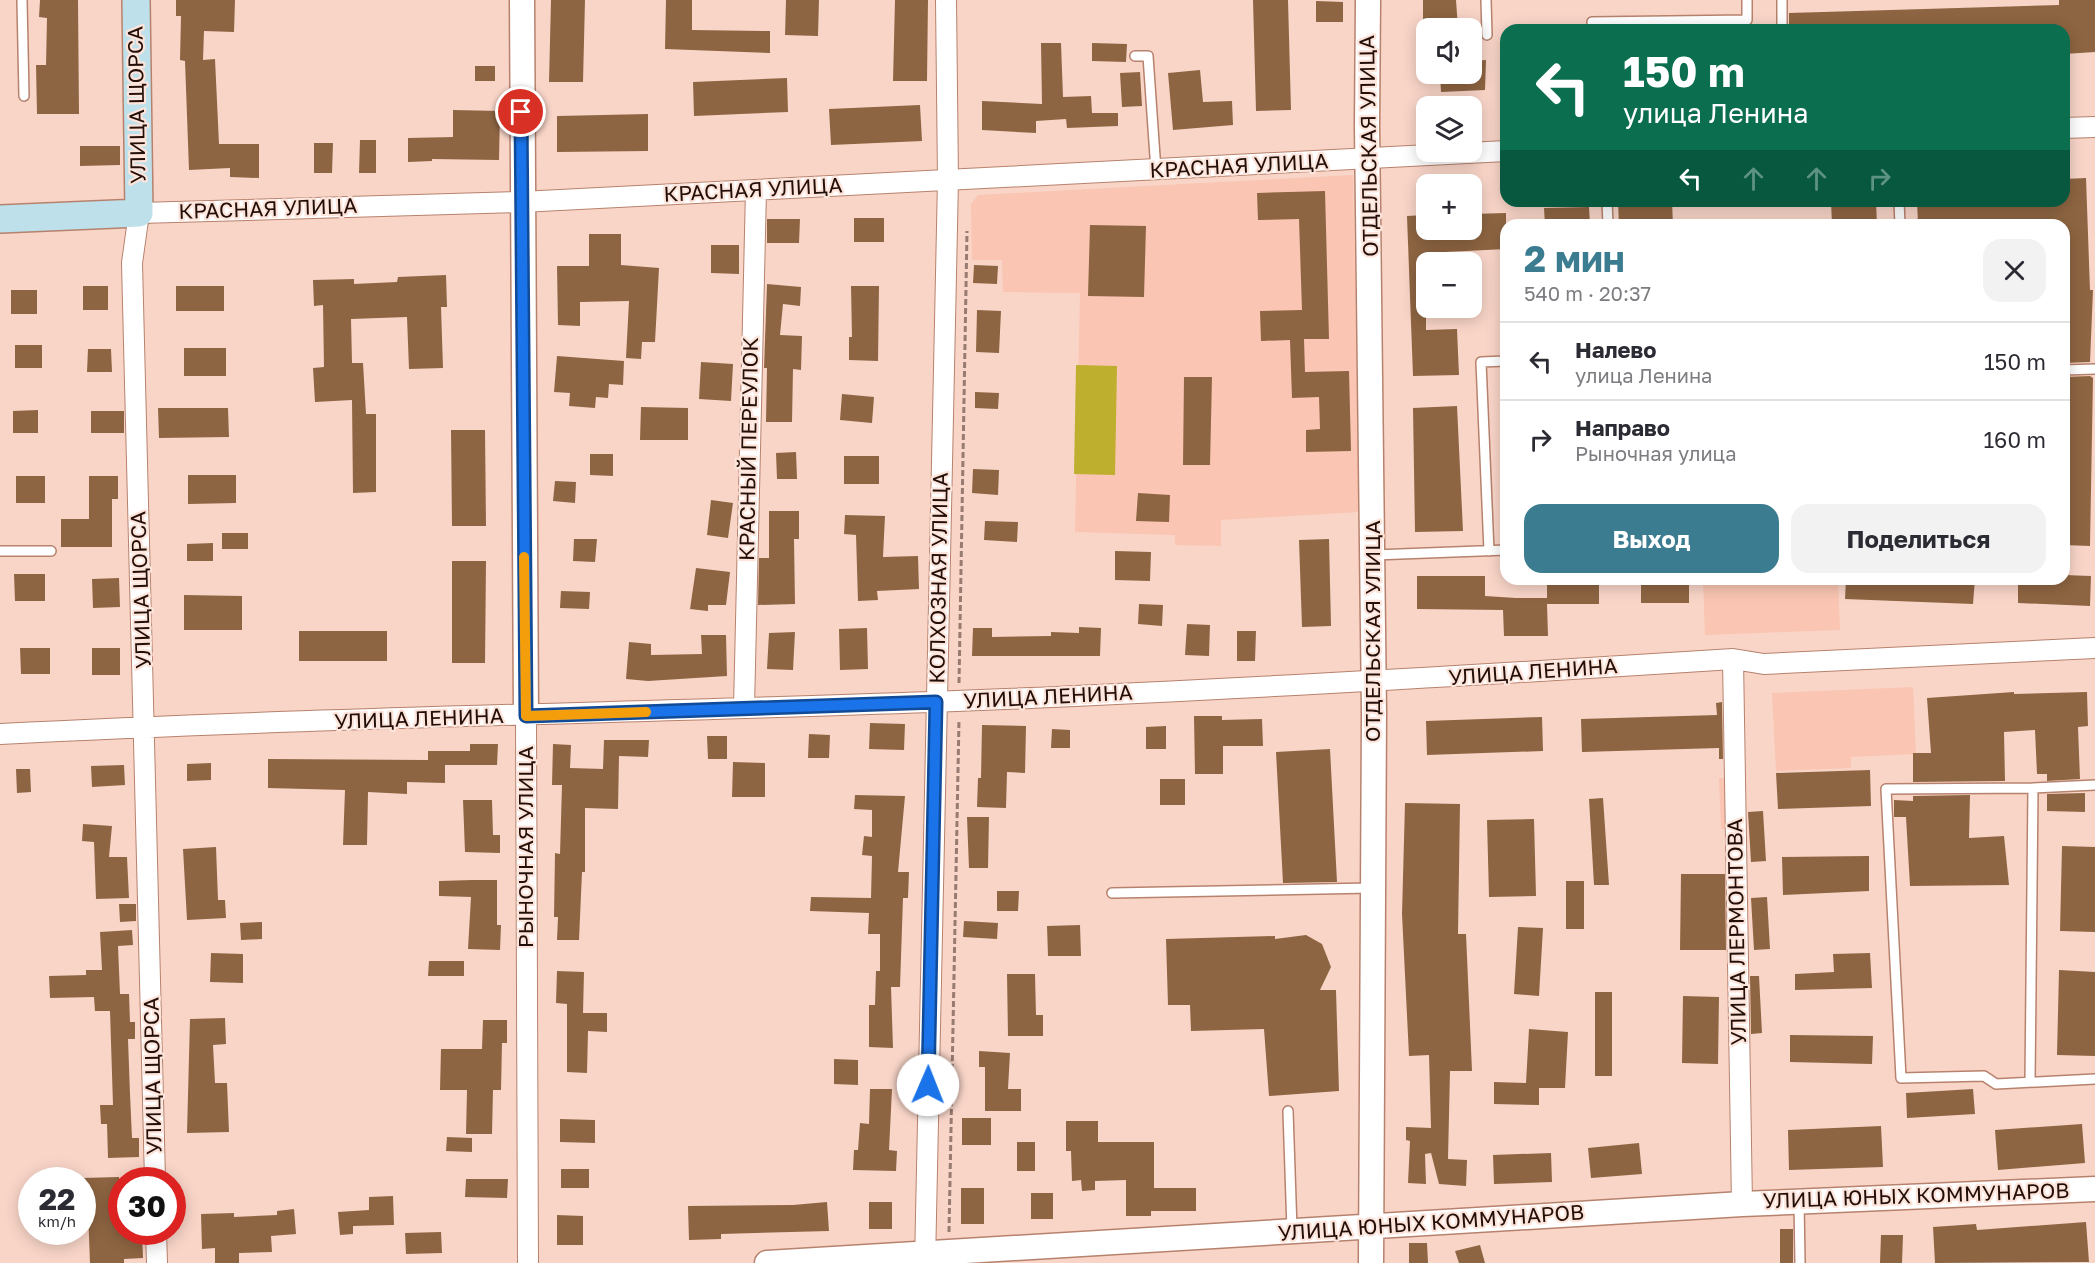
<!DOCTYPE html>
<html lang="ru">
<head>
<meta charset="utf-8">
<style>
  :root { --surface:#fff; --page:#f2f2f3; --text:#2b2b33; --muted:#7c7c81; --line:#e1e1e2; --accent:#3c7c90 }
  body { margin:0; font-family:"Golos Text",sans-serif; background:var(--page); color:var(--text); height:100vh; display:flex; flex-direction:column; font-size:22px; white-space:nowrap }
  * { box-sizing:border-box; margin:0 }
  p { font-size:20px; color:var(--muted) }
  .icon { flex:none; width:33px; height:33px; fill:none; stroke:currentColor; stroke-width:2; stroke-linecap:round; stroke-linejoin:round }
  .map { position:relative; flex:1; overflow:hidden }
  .sheet { position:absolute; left:1500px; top:219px; width:570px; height:366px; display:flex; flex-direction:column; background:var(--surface); border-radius:18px; box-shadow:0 3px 15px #0003 }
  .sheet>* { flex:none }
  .banner { position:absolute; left:1500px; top:24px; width:570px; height:183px; border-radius:18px; box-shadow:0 3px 15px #0003; background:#0b6e4f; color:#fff; overflow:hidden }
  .tools { position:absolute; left:1416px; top:18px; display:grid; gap:12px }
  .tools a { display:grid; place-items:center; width:66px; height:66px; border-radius:12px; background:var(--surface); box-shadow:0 3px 15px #0003; font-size:30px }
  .speed { position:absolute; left:18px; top:1167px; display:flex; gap:12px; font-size:30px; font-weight:700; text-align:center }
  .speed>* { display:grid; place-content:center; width:78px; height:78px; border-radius:50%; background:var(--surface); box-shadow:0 3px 15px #0003; line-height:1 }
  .speed small { font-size:15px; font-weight:400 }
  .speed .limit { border:9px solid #d22; background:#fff; color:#111 }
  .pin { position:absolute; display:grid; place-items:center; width:51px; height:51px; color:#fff; margin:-26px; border:3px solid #fff; border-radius:50%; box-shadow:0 2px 6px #0007 }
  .me { position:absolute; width:66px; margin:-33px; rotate:1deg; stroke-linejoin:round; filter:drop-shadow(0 0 4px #0008) }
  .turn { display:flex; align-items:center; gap:21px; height:126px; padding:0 24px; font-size:27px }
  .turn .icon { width:78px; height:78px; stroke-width:2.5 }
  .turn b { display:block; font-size:42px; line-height:51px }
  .lanes { display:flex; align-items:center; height:57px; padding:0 24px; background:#0003; justify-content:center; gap:30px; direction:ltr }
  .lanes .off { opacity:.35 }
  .round { display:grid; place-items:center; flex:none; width:63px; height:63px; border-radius:18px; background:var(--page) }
  .headline { display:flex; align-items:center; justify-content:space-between; height:102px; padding:0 24px }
  h1 { font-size:36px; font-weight:700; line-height:45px; color:var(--accent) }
  .action { display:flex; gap:12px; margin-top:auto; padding:12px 24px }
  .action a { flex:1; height:69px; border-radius:18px; background:var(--accent); color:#fff; font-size:24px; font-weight:700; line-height:69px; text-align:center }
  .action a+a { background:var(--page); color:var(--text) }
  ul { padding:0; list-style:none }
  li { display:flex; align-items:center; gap:18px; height:78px; padding:0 24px; border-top:2px solid var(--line) }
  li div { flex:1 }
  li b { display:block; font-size:22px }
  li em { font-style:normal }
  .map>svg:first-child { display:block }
  .built { fill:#fac5b2 }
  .green { fill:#bfaf2e }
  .building { fill:#8e6542 }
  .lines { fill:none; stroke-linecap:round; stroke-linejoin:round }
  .service-casing { stroke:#b7826d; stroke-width:12 }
  .minor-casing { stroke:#b7826d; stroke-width:22 }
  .tertiary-casing { stroke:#b7826d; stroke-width:27 }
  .secondary-casing { stroke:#b7826d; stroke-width:30 }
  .path { stroke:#977b70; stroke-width:3; stroke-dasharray:6 3; stroke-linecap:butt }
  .service { stroke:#fff; stroke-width:9 }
  .minor { stroke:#fff; stroke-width:20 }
  .tertiary { stroke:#fff; stroke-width:24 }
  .secondary { stroke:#bde0ea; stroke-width:27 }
  .route-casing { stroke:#114b97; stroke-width:15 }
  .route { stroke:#1a73e8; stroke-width:10 }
  .slow { stroke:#f59e0b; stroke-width:10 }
  .labels { text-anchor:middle; stroke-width:4.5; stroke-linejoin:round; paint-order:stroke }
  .street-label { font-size:21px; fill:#230f08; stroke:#fde5dc }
</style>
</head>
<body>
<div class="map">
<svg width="2095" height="1263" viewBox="0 0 2095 1263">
  <rect width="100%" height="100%" fill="#f9d5c8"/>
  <path class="built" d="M1353,175L1359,512L1221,520V546L1175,545V535L1075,532L1080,293L1003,292L1002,260H972L971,204L978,195Z
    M1703,579H1838L1840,630L1705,635Z
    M1913,687L1916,754L1851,757V768L1776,771L1772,693Z
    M1719,778H1729L1732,829H1721Z"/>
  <path class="green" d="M1076,365L1117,366L1115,475L1074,474Z"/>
  <path class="building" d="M40,0H78L79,114H37L36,65H46L47,18L39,17Z
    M176,0H235L234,32L204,31L203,60L215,59L219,144H259V178L230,177V168L189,170L185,61L180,60L181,16H176Z
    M551,0H585L583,82H549Z
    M666,0H692V30L770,31V53L665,49Z
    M786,0H819L818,36L785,35Z
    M895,0H928L927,81H893Z
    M1253,0H1288L1291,110L1256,111Z
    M1423,0H1456L1458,28H1423Z
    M2059,0H2095V52L2064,54V30H1789V13L2059,5Z
    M1316,1L1343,2V22H1316Z
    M1041,43H1061L1063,97L1091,96L1092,113H1118V126L1067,128L1066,119L1036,121V133L982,130V101L1042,104Z
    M1092,43L1127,44L1126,62L1092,61Z
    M1486,60L1485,90L1441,92L1440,74H1472V61Z
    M475,66H495V81H475Z
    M1200,70L1203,102L1232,101L1233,125L1173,130L1168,73Z
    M1140,72L1142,106L1122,107L1120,73Z
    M787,78L788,112L694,116L693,82Z
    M920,105L922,141L831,145L829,109Z
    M453,110L500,111L499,160L432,159V161L408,162V138L453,137Z
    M648,114V151L557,152V116Z
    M360,140H376V173H359Z
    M314,143H333L332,173H314Z
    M80,146H120V165L80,166Z
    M2086,178L2090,290H2093L2090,362L2064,363V225H2050V220L1918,224L1917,201H2064V179Z
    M1325,191L1329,339H1304L1305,372L1349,371L1351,451L1306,452V430L1320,429L1319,397L1292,398L1290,340L1261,341L1260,311L1302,310L1299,219L1258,220L1257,193Z
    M1618,201H1672L1673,225H1619Z
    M1831,201H1876L1877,225H1832Z
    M1589,207L1590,225H1545L1544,208Z
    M1506,213V249L1445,252V262H1426V330L1457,329L1459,375L1413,376L1407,216L1426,215V230H1472V214Z
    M854,218H884V242H854Z
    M767,219H800L799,243H767Z
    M1090,225L1146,226L1144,297L1088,296Z
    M589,234H621V265L659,268L655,342H642L641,359L626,358L629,301L580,302V326L558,325L557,266H589Z
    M711,245H739V274L711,273Z
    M974,265L998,266L997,284L973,283Z
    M446,275L447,307H441L443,368L409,369L407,317L351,319L352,363H363L366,414H376V492L353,493L352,400L315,402L313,368L324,367L323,305L314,306L313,280L354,279V284L397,282L398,277Z
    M767,284L801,287L800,306L783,304L780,335L802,336L801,370L793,369L792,422H766L767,368H764Z
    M83,286H108V310H83Z
    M176,286H224V311H176Z
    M851,286H879L878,361L849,360V337H852Z
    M11,290H37V314H11Z
    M977,310L1001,311L999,353L976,352Z
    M15,345H42V368H15Z
    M184,348H226V376H184Z
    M88,349H111L112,372H87Z
    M557,356L624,361L623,385L609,384L608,398L596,397L595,408L569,406L570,393L554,392Z
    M701,362L733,364L731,401L699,399Z
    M2090,376L2093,378L2090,546L2064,545V377Z
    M1184,377H1212L1210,465H1183Z
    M975,392L999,393L998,409L975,408Z
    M842,394L874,397L872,423L840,420Z
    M1457,406L1463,531L1415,532L1413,408Z
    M641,407L688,408V440H640Z
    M158,408H228L229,437L159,438Z
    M38,410V433H13V411Z
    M91,411H124V433H91Z
    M451,430H485L486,526H452Z
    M796,452L797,479H777L776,453Z
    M590,454H613V476L590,475Z
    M844,456H879V484H844Z
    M973,469L999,470L998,495L972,493Z
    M188,475H236V503L188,504Z
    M16,476H45V503H16Z
    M89,476H118V499H112V547H61V519H89Z
    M555,481L576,482L575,503L553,501Z
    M1138,493L1170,495L1169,522L1136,521Z
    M711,500L733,503L728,538L707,535Z
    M769,511H799V539H794L795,604L758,605L759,558H769Z
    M845,515L885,516L883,557L918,556L919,589L877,591L878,600L858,601L856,535L844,534Z
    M985,521L1018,522L1017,542L984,540Z
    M222,533H248V549H222Z
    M574,539H597L595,562L573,561Z
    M1329,539L1331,626L1302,627L1299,540Z
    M213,543V561H187V544Z
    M1115,551L1151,552L1150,581L1115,580Z
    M452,561H486L485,663H452Z
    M696,568L730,572L726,605H708V611L690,609Z
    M14,574H45V601H15Z
    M2064,575L2091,576L2090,606L2018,603V579H2064Z
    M1417,576H1485V596L1516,598H1547V579H1599V604H1547L1548,636H1504L1503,610L1417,609Z
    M119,578L120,607L93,608L92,579Z
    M1641,579H1689V603H1641Z
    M1846,579H1975L1973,604L1845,599Z
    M561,591L590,592L589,609L560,608Z
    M184,595L242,596V630H184Z
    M1139,604L1163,605L1162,626L1138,624Z
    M1187,624L1210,625L1209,656L1185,655Z
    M1079,627L1101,628L1100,656H972L973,628H992V637L1051,636V632L1079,633Z
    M867,628L868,669L840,670L839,629Z
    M299,631H387V661H299Z
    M1237,631H1256L1255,661H1237Z
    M795,632L793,670L767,669L769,633Z
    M701,635H726L727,676L648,681L626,679L629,642L651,644V655L702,654Z
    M20,648H50V674H21Z
    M92,648H120V675H92Z
    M2014,692V694L2087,692L2088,726L2078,727L2080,779L2047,781V774H2037L2035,730L2004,732L2005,781L1913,782V753H1931L1927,698Z
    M1722,702L1723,759H1719V748L1582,752L1581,719L1717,715L1716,703Z
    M1194,716H1222V720L1262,719L1263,746H1223V774H1195Z
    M1542,717L1543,751L1427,755L1426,721Z
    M870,723L905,724L904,750L869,749Z
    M982,725L1026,726L1025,773L1007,772L1006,808L977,807L978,778H981Z
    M1166,726V749H1146V727Z
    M1052,729L1070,730V748H1051Z
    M809,734L830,735L829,758H808Z
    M707,736H727V759H708Z
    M604,740H649L648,757L619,756L618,809L585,808V872H582L579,940H557L558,917H554L555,853L560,854L562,785H552L553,744L571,745L570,768L603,769Z
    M470,744H498L497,765H445V783L407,782V794L368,792L367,845H343L345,790L268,788V759L428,760V751H470Z
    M1330,749L1337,882L1283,883L1276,752Z
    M733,762L765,763V797H732Z
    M211,763V780L187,781V764Z
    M124,765L125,785L92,787L91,766Z
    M16,769H30L31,792L17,793Z
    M1870,770L1871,806L1778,809L1776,773Z
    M1160,779H1185V805H1160Z
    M2085,793V812L2047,811V794Z
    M855,795L905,796L898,872H909L908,898H903L900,987H891L893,1048L869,1047V1005H875L876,971H880V934H868L869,913L810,911L811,897L871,898L872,856L862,855L864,836L872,837V810L854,809Z
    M1970,795L1969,838L2004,836L2009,885L1910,886L1906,817H1894V800L1913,801V796Z
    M1603,798L1609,885H1594L1589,799Z
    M463,800H492L493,835H500V853L465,852Z
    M1405,803L1460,804L1458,934H1466L1472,1071H1450L1448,1159L1467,1160L1466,1186L1439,1184L1431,1153L1425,1154L1426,1184L1408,1183L1410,1141L1406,1140V1127L1431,1128L1429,1055L1409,1056L1402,914Z
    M1763,811L1766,861L1751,862L1748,812Z
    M967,817H989L988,868H969Z
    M1534,819L1536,896L1489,897L1487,820Z
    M83,824L112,826L109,857H127L129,898L96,899L94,842L82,841Z
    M2062,846L2095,847V932L2060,931Z
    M216,847L218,900H225L226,918L187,920L183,849Z
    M1869,856V891L1783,895L1782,857Z
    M1681,874H1725L1726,950H1680Z
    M472,880H497V925H501L500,950L468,949L471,897L439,896V881Z
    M1566,881H1584V929H1566Z
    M997,891H1019L1018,911H997Z
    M1767,897L1770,949L1754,950L1751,898Z
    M119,904H136V921L120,922Z
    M964,921L998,923L997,939L963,937Z
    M262,922V939L241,940L240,923Z
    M1080,925L1081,956H1048L1047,926Z
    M1518,927L1543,928L1539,996L1514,994Z
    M132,930L133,945L118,946L120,994H129L130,1022H135V1039H128L130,1094L132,1138H139V1157L108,1158L107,1124H101L100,1105H113L110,1011H95L94,997L50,998L49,976L86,975V970H102L100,932Z
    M1306,935L1322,944L1331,967L1320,990H1336L1339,1091L1269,1096L1264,1029L1191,1031L1190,1005H1168L1166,939L1275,936V939Z
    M211,953L243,954V983L210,982Z
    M1870,953L1872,988L1795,990V974L1834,972L1833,954Z
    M429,961H464V976H428Z
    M2059,970L2095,972V1056L2057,1055Z
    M557,971L584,972L583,1013H607V1032L588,1031L587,1073L567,1072V1004L556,1003Z
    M1007,974H1035L1036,1015H1043V1036H1008Z
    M1750,976H1759L1762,1033L1751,1034Z
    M1595,992H1612V1076H1595Z
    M1683,996L1719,997L1718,1064L1682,1063Z
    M225,1018L226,1044L213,1045L215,1083H227L229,1132L187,1133L190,1019Z
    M483,1020H507V1043H502L501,1090H493L492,1134H466L467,1090H440L441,1049H482Z
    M1529,1029L1568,1032L1565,1088H1539V1105L1494,1104V1082L1526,1083Z
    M1790,1035L1873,1036L1872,1064L1790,1062Z
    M979,1051L1010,1053L1008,1089H1021V1111H985V1067H979Z
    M834,1059L858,1060V1085L834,1084Z
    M870,1089H892L889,1150L897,1151L896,1171L853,1170L854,1150H858L860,1123L869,1124Z
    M1973,1089L1975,1114L1907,1118L1906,1093Z
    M962,1118H991V1145H962Z
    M560,1119L595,1120V1143L560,1142Z
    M1066,1121H1098V1142H1154V1188H1196V1211H1151V1216H1126V1180L1095,1181V1190L1082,1191L1081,1180L1072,1181L1071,1151H1066Z
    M2082,1124L2085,1163L1998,1170L1995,1130Z
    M1881,1126L1883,1167L1789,1170L1788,1130Z
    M447,1137L472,1138V1152L446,1151Z
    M1017,1142H1035V1171H1017Z
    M1639,1143L1642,1174L1591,1178L1588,1148Z
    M1551,1153L1552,1182L1494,1184L1493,1155Z
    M561,1169H589V1188H561Z
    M119,1177L122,1232H142L143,1258L124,1259V1263H90L88,1211H82V1178Z
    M466,1179H508L507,1198L465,1197Z
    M961,1188H984V1224H961Z
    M1031,1193H1053V1219H1031Z
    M393,1196L394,1225L353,1226V1234L340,1235L338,1212L369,1210V1197Z
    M827,1202L829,1231L721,1234V1239L689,1240L688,1206L793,1205Z
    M869,1202H892V1229H869Z
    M294,1209L296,1234L271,1236L272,1252L239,1253V1263H215V1248L202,1249L201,1214L234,1213V1217L277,1215V1211Z
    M557,1215L583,1216V1245H557Z
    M2086,1222L2089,1262L1935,1263L1933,1227L1976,1224L1977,1230Z
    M1780,1229H1793V1263H1780Z
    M441,1232L442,1253L406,1254L405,1233Z
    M1881,1235H1903L1902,1263H1880Z
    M1409,1243H1427L1428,1263H1409Z
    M1480,1245L1485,1263H1459L1455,1251Z"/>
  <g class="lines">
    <defs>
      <path id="service" d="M22,0L24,96
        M1486,0L1487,35
        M1782,0V30
        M1593,30L1592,22L1747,20V0
        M1135,56H1148L1156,171
        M1607,201L1608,225
        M1899,201L1900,225
        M2064,370L2095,369
        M0,551H51
        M1489,551L1481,362L1506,361
        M1374,555L1506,550
        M2033,788L2095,785
        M1112,893L1371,888
        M2030,1082L2033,788L1886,789L1901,1078L1984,1076L1996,1084L2095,1079
        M1288,1111L1292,1230
        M1799,1202L1800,1263"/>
      <path id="minor" d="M2064,128L2095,127
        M1733,659L1742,1204
        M744,708L756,190
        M526,716L528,1263
        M0,734C310,718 621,713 932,702C1199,692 1466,676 1733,659L1764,664L2095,648
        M155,1180L132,263L139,213L521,202L1506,151
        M156,1232L157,1263
        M925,1263L948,180L946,0"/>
      <path id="tertiary" d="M522,0L526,716
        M1368,0L1367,127L1374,713L1371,1263
        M767,1263L1742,1204L2095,1189"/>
      <path id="secondary" d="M0,219L139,213L136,0"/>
    </defs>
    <use href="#service" class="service-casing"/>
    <use href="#minor" class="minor-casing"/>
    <use href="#tertiary" class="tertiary-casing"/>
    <use href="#secondary" class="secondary-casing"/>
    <path class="path" d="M959,683L967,231
      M949,1232L959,720"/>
    <use href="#service" class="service"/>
    <use href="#minor" class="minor"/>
    <use href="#tertiary" class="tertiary"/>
    <use href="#secondary" class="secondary"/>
  </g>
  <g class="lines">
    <defs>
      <path id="route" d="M521,112L526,716L936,702L928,1085"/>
    </defs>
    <use href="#route" class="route-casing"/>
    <use href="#route" class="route"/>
    <path class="slow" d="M524,557L526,716L646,712"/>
  </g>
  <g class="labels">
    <g class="street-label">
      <text transform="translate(137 105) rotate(-91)" y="7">УЛИЦА ЩОРСА</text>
      <text transform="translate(1369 146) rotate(-91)" y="7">ОТДЕЛЬСКАЯ УЛИЦА</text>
      <text transform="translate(1239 166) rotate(-3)" y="7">КРАСНАЯ УЛИЦА</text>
      <text transform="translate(753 190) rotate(-3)" y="7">КРАСНАЯ УЛИЦА</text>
      <text transform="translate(268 209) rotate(-2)" y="7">КРАСНАЯ УЛИЦА</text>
      <text transform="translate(749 449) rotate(-89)" y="7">КРАСНЫЙ ПЕРЕУЛОК</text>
      <text transform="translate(939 578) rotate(-89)" y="7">КОЛХОЗНАЯ УЛИЦА</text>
      <text transform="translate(141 590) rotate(-92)" y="7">УЛИЦА ЩОРСА</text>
      <text transform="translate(1373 631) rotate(-90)" y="7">ОТДЕЛЬСКАЯ УЛИЦА</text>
      <text transform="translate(1533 672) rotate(-4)" y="7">УЛИЦА ЛЕНИНА</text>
      <text transform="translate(1048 697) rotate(-3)" y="7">УЛИЦА ЛЕНИНА</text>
      <text transform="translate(419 719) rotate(-2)" y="7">УЛИЦА ЛЕНИНА</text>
      <text transform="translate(526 847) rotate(-90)" y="7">РЫНОЧНАЯ УЛИЦА</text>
      <text transform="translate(1737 932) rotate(-91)" y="7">УЛИЦА ЛЕРМОНТОВА</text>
      <text transform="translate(153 1076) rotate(-91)" y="7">УЛИЦА ЩОРСА</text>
      <text transform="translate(1916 1196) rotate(-2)" y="7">УЛИЦА ЮНЫХ КОММУНАРОВ</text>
      <text transform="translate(1431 1223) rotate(-4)" y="7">УЛИЦА ЮНЫХ КОММУНАРОВ</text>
    </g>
  </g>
</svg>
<div class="tools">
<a><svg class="icon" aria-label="sound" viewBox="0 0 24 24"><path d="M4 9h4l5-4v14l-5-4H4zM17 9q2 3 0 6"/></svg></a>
<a><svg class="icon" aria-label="layers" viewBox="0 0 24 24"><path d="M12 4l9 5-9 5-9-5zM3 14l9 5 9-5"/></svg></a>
<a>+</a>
<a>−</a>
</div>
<div class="speed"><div>22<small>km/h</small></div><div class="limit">30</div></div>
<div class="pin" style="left:521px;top:112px;background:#d93025"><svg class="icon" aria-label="arrive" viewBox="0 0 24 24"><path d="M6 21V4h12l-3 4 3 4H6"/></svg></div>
<svg class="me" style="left:928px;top:1085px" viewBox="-20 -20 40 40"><circle r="19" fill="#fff"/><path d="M0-13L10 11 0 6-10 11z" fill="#1a73e8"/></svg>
<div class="banner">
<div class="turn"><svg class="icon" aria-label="left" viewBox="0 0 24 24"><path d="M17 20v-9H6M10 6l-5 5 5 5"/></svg><div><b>150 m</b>улица Ленина</div></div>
<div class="lanes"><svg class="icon" aria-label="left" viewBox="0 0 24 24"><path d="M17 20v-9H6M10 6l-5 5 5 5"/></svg><svg class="icon off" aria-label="ahead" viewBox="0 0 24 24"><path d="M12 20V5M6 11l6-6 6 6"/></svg><svg class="icon off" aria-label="ahead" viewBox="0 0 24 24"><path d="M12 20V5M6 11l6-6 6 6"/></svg><svg class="icon off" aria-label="right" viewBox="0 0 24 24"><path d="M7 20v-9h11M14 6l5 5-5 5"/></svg></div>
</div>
<section class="sheet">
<div class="headline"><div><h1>2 мин</h1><p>540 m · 20:37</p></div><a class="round"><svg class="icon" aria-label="close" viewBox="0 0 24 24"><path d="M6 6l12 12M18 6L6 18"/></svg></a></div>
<ul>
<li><svg class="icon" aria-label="left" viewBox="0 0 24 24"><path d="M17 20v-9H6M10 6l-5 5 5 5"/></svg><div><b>Налево</b><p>улица Ленина</p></div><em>150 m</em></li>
<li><svg class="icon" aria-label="right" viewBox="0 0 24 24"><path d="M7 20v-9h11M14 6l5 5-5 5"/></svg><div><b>Направо</b><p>Рыночная улица</p></div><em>160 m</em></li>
</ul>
<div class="action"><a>Выход</a><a>Поделиться</a></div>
</section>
</div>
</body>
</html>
